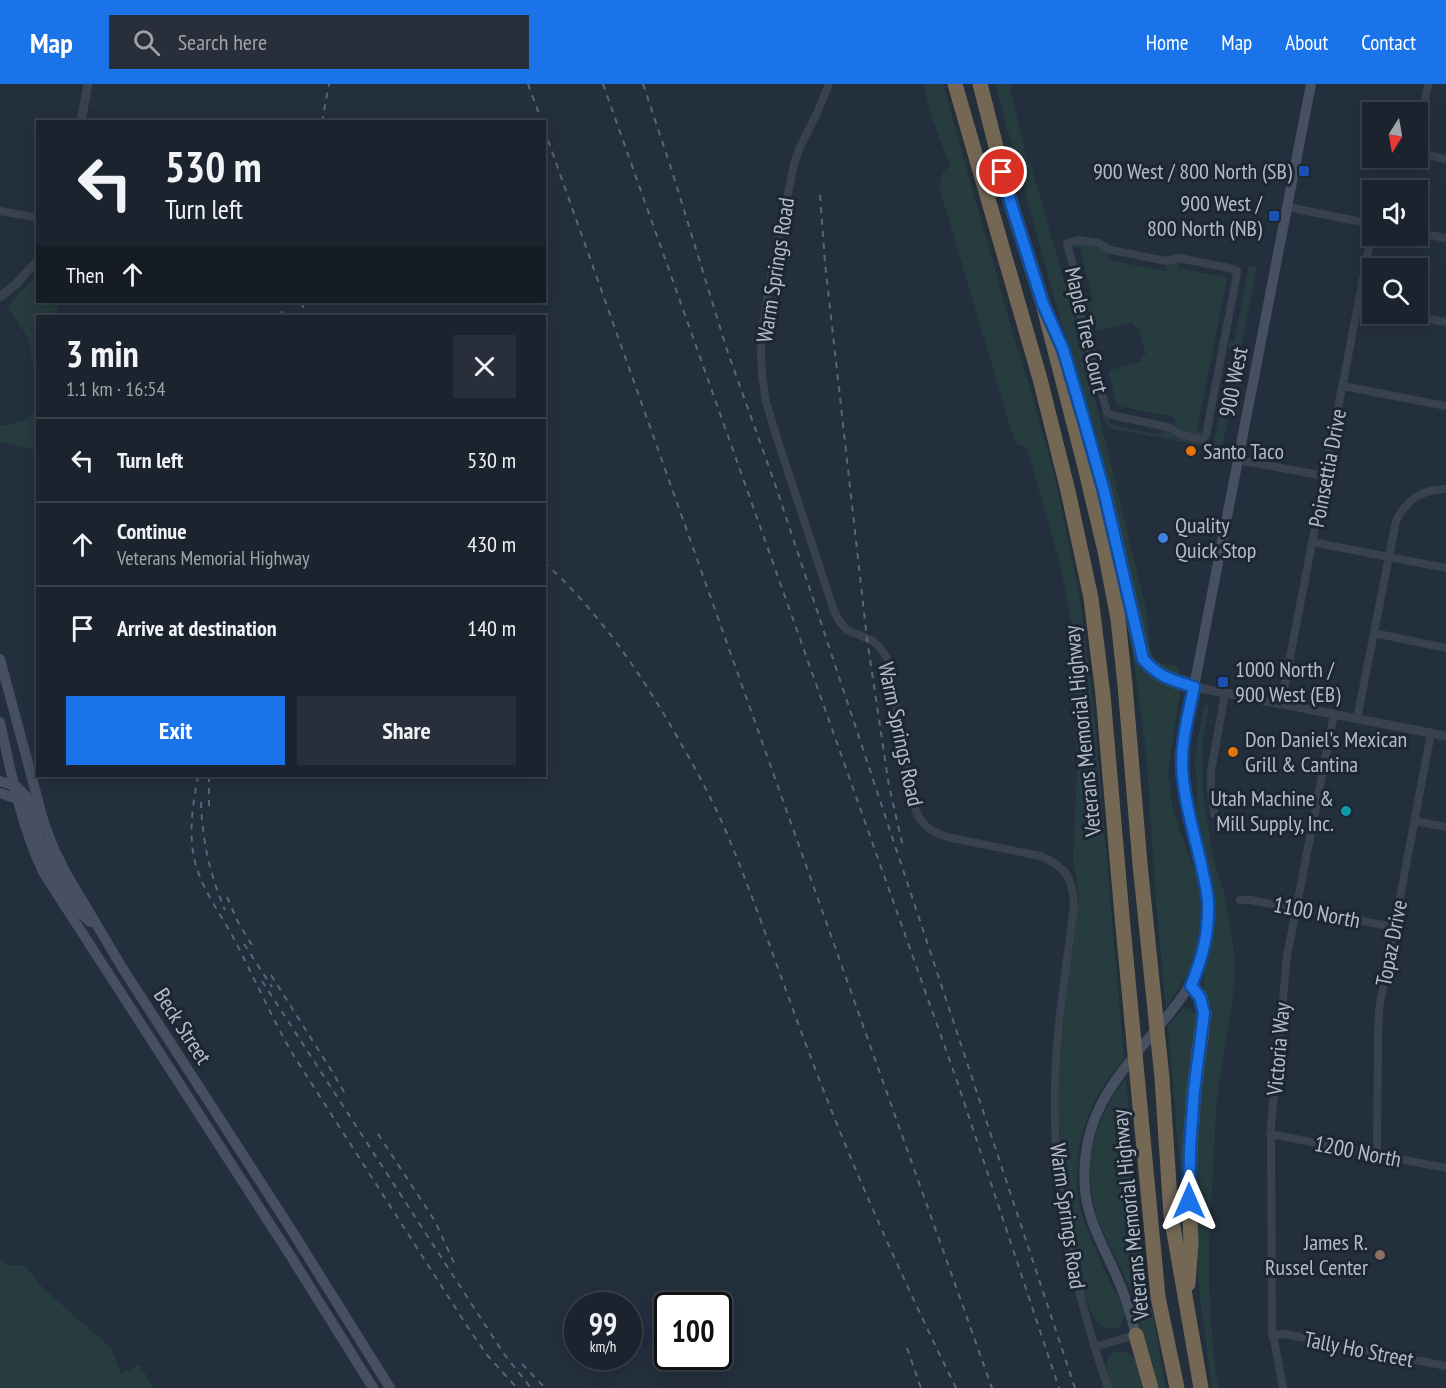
<!DOCTYPE html>
<html lang="en">
<head>
<meta charset="utf-8">
<style>
  :root { --surface:#1b232e; --page:#282f3a; --text:#f1f3f6; --muted:#a0a4aa; --line:#39404a; --accent:#1a73e8 }
  body { margin:0; font-family:"PT Sans Narrow",sans-serif; background:var(--page); color:var(--text); height:100vh; display:flex; flex-direction:column; font-size:22px; white-space:nowrap }
  * { box-sizing:border-box; margin:0 }
  p { font-size:20px; color:var(--muted) }
  .icon { flex:none; width:33px; height:33px; fill:none; stroke:currentColor; stroke-width:2; stroke-linecap:round; stroke-linejoin:round }
  .map { position:relative; flex:1; overflow:hidden }
  .side { position:absolute; left:36px; top:231px; width:510px; height:462px; display:flex; flex-direction:column; background:var(--surface); border-radius:0px; box-shadow:0 3px 15px #0003,0 0 0 2px var(--line) }
  .side>* { flex:none }
  .top-card { position:absolute; left:36px; top:36px; width:510px; height:183px; border-radius:0px; box-shadow:0 3px 15px #0003,0 0 0 2px var(--line); background:#1b232e; color:var(--text); overflow:hidden }
  .needle { width:39px; rotate:191deg }
  .tools { position:absolute; left:1362px; top:18px; display:grid; gap:12px }
  .tools a { display:grid; place-items:center; width:66px; height:66px; border-radius:0px; background:var(--surface); box-shadow:0 3px 15px #0003,0 0 0 2px var(--line); font-size:30px }
  .speed { position:absolute; left:564px; top:1208px; display:flex; gap:12px; font-size:30px; font-weight:700; text-align:center }
  .speed>* { display:grid; place-content:center; width:78px; height:78px; border-radius:50%; background:var(--surface); box-shadow:0 3px 15px #0003,0 0 0 2px var(--line); line-height:1 }
  .speed small { font-size:15px; font-weight:400 }
  .speed .limit { border:3px solid #111; border-radius:9px; background:#fff; color:#111 }
  .pin { position:absolute; display:grid; place-items:center; width:51px; height:51px; color:#fff; margin:-26px; border:3px solid #fff; border-radius:50%; box-shadow:0 2px 6px #0007 }
  .me { position:absolute; width:66px; margin:-33px; rotate:0deg; stroke-linejoin:round; filter:drop-shadow(0 0 4px #0008) }
  .turn { display:flex; align-items:center; gap:21px; height:126px; padding:0 30px; font-size:27px }
  .turn .icon { width:78px; height:78px; stroke-width:2.5 }
  .turn b { display:block; font-size:42px; line-height:51px }
  .then { display:flex; align-items:center; height:57px; padding:0 30px; background:#0003; gap:12px; font-size:22px }
  .round { display:grid; place-items:center; flex:none; width:63px; height:63px; border-radius:0px; background:var(--page) }
  .summary { display:flex; align-items:center; justify-content:space-between; height:102px; padding:0 30px }
  h1 { font-size:36px; font-weight:700; line-height:45px }
  .cta { display:flex; gap:12px; margin-top:auto; padding:12px 30px }
  .cta a { flex:1; height:69px; border-radius:0px; background:var(--accent); color:#fff; font-size:24px; font-weight:700; line-height:69px; text-align:center }
  .cta a+a { background:var(--page); color:var(--text) }
  ul { padding:0; list-style:none }
  li { display:flex; align-items:center; gap:18px; height:84px; padding:0 30px; border-top:2px solid var(--line) }
  li div { flex:1 }
  li b { display:block; font-size:22px }
  li em { font-style:normal }
  header { display:flex; align-items:center; gap:36px; box-sizing:border-box; height:84px; padding:0 30px; background:var(--accent); color:#fff }
  header strong { font-size:28px }
  nav { display:flex; gap:33px; margin-inline-start:auto; font-size:21px }
  .search { width:420px; height:54px; background:var(--page); display:flex; align-items:center; gap:15px; box-sizing:border-box; padding:0 21px; border-radius:0px; color:var(--muted); font-size:22px }
  .map>svg:first-child { display:block }
  .green { fill:#263c3f }
  .lines { fill:none; stroke-linecap:round; stroke-linejoin:round }
  .minor { stroke:#38414e; stroke-width:8 }
  .tertiary { stroke:#38414e; stroke-width:9 }
  .secondary { stroke:#465061; stroke-width:10 }
  .motorway { stroke:#746855; stroke-width:15 }
  .rail { stroke:#5a6575; stroke-width:2; stroke-dasharray:6 6; stroke-linecap:butt }
  .route-casing { stroke:#114b97; stroke-width:15 }
  .route { stroke:#1a73e8; stroke-width:10 }
  .transit-dot { fill:#1a4fb4; stroke:#1d2633; stroke-width:2 }
  .food-dot { fill:#e8710a; stroke:#1d2633; stroke-width:2 }
  .shop-dot { fill:#3f7fe0; stroke:#1d2633; stroke-width:2 }
  .culture-dot { fill:#0f9aa8; stroke:#1d2633; stroke-width:2 }
  .education-dot { fill:#8d6e63; stroke:#1d2633; stroke-width:2 }
  .labels { text-anchor:middle; stroke-width:6; stroke-linejoin:round; paint-order:stroke }
  .poi-label { font-size:22px; fill:#b4bcc9; stroke:#1d2633; text-anchor:end }
  .street-label { font-size:22px; fill:#b4bcc9; stroke:#1d2633 }
</style>
</head>
<body>
<header>
<strong>Map</strong>
<div class="search"><svg class="icon" aria-label="search" viewBox="0 0 24 24"><circle cx="10" cy="10" r="6"/><path d="M15 15l6 6"/></svg>Search here</div>
<nav><a>Home</a><a>Map</a><a>About</a><a>Contact</a></nav>
</header>
<div class="map">
<svg width="1446" height="1304" viewBox="0 0 1446 1304">
  <rect width="100%" height="100%" fill="#242f3e"/>
  <path class="green" d="M923,0H943L1011,243L1037,328L1056,398L1079,508L1094,625L1124,975C1095,1009 1079,1042 1077,1088C1077,1094 1076,1100 1077,1106C1081,1144 1108,1192 1124,1226L1125,1231L1122,1238L1119,1243L1112,1245L1104,1244L1097,1238L1090,1225L1082,1206L1074,1166L1067,1124L1058,1022L1060,977L1066,912L1079,814L1073,775L1077,690L1072,541L1061,484L1027,364L1015,359L939,102L943,88L950,81L933,37Z
    M995,0H1011V9L1028,78H1030L1080,252L1147,530L1150,565L1157,578L1179,583L1178,591L1166,587L1148,572L1080,302L1054,213Z
    M1080,159L1098,162L1109,169L1107,175L1108,176L1166,187L1167,180L1179,177L1178,184L1227,194L1197,346L1204,348L1203,350L1182,347L1174,341L1175,333L1117,322L1108,287L1142,277L1141,272L1146,270L1138,243L1134,242L1133,238L1097,247L1091,227L1084,229L1087,218L1093,216L1079,162L1072,163V161Z
    M1249,181L1257,183L1240,269L1230,266L1228,263L1229,258H1234Z
    M37,192L38,218H58L56,232H38L37,301L27,253L8,223C12,214 30,200 37,192Z
    M1226,285L1237,287L1222,365L1108,344L1102,330L1103,329L1109,335V340L1161,351L1163,346L1165,345L1178,354L1200,358H1214L1227,295L1222,293L1223,288Z
    M37,318V366L0,358V342C14,340 36,335 37,318Z
    M1131,558L1180,607L1168,690L1173,727L1198,795L1201,834L1200,849L1193,877L1188,890L1166,924L1157,829L1146,667Z
    M1206,620H1207L1209,625L1203,653L1202,679L1204,718L1213,773L1225,812L1233,861L1235,888L1233,912L1217,1013L1209,1157V1197L1211,1239L1215,1284L1219,1304H1212L1200,1213L1197,1172L1196,1120L1197,1034L1209,921L1204,904L1203,890L1210,868L1215,835L1213,808L1196,728L1197,699L1195,678L1197,661L1204,623Z
    M1187,924L1191,925L1196,930L1183,1121L1168,942L1183,925Z
    M1126,993L1140,1157L1166,1304H1155C1151,1285 1146,1265 1141,1246C1139,1237 1138,1228 1135,1219C1125,1189 1107,1161 1097,1131C1080,1079 1095,1036 1126,993Z
    M0,1176L8,1181L25,1182L44,1205L111,1264L121,1290L139,1281L147,1292L152,1304H0Z
    M1121,1267C1140,1271 1141,1288 1141,1304H1112C1109,1293 1103,1281 1110,1270Z"/>
  <g class="lines">
    <path class="minor" d="M829,0L817,29L799,65L794,80L770,198L763,242L761,267L762,292L766,318L777,354L834,527L840,538L847,546L873,557L882,566L888,576L914,721C920,740 929,747 947,753L1040,772C1066,783 1073,793 1074,821C1067,882 1056,942 1055,1003C1052,1107 1075,1207 1108,1304
      M1428,0L1418,59C1423,72 1434,73 1446,75
      M1287,123L1372,140
      M0,127L38,134
      M1418,149L1446,154
      M1078,156L1098,159L1111,166L1166,177L1179,174L1229,184L1237,187L1236,195L1206,351L1204,354L1201,355L1182,351L1168,343L1111,331L1107,328L1080,231L1082,216L1067,159Z
      M1358,221L1372,224
      M1400,230L1446,238
      M1343,302L1446,322
      M1238,376L1325,392
      M1312,458L1446,484
      M1374,549L1446,564
      M1281,620L1372,148
      M1357,635L1396,437C1406,416 1423,405 1446,405
      M1214,730L1211,705V688L1225,609
      M1415,737L1446,743
      M1240,816H1250L1394,843
      M1270,1050L1446,1084
      M1377,1071L1378,951L1379,925L1431,649
      M1272,1251L1285,1250L1446,1282
      M1094,1263L1136,1251
      M1283,1304L1272,1245L1271,1042L1287,872L1334,630"/>
    <path class="tertiary" d="M81,38L88,0
      M0,213L17,199L38,176
      M1194,603L1446,652"/>
    <path class="secondary" d="M0,575L44,739L54,765L66,789L123,885L287,1139L390,1304
      M0,638C11,689 21,741 43,788L290,1171L373,1304
      M0,697L17,703L26,712L39,755L56,792L76,824L90,838
      M0,709L17,715
      M1136,1251C1131,1230 1125,1211 1116,1191C1104,1163 1088,1137 1085,1106C1079,1032 1116,994 1159,942C1181,916 1199,894 1205,860C1216,802 1189,750 1182,694C1180,669 1186,643 1191,618L1311,0"/>
    <path class="motorway" d="M955,0L1040,295L1068,407L1091,514L1103,611L1122,832L1158,1213L1177,1304
      M980,0L1008,110L1043,220L1084,379L1105,467L1118,535L1125,601L1140,780L1162,994L1171,1131L1201,1304
      M1080,325L1104,407L1143,575C1160,594 1170,595 1194,603
      M1188,1200L1191,1159L1189,1117L1190,1065L1194,1007L1204,929L1200,913L1191,902
      M1136,1251L1151,1304"/>
    <path class="rail" d="M528,0L542,38
      M603,0L957,997L1059,1304
      M643,0L672,87L727,266L775,400L1075,1304
      M322,38L329,0
      M544,45L992,1304
      M820,111L825,179L867,555L889,702L903,763
      M302,218L305,232
      M281,232L282,227
      M544,478C600,529 642,591 679,656C697,687 714,719 728,752C759,827 784,904 813,979C855,1090 904,1198 956,1304
      M198,692C193,719 188,750 195,778C202,806 221,830 234,855C254,893 271,932 292,969L469,1245L487,1271L517,1304
      M209,692V728
      M201,718C202,756 210,791 225,826
      M227,813L238,838L255,866
      M244,860L272,903
      M271,891L333,989L347,1013
      M262,897L504,1270L531,1304
      M378,1050L435,1137L454,1179
      M907,1264L921,1304
      M522,1280L545,1304"/>
  </g>
  <g class="lines">
    <defs>
      <path id="route" d="M1002,88L1008,110L1043,220L1063,265L1084,336L1104,407L1143,575C1160,594 1170,595 1194,603C1188,632 1179,665 1183,694C1186,727 1197,758 1203,789C1205,798 1207,808 1208,817C1209,849 1203,872 1191,902L1200,913L1204,929L1194,1007L1190,1065L1189,1117"/>
    </defs>
    <use href="#route" class="route-casing"/>
    <use href="#route" class="route"/>
  </g>
  <g class="transit-dot">
    <rect x="1298" y="81" width="12" height="12" rx="3"/>
    <rect x="1268" y="126" width="12" height="12" rx="3"/>
    <rect x="1217" y="592" width="12" height="12" rx="3"/>
  </g>
  <g class="food-dot">
    <circle cx="1191" cy="367" r="6"/>
    <circle cx="1233" cy="668" r="6"/>
  </g>
  <circle class="shop-dot" cx="1163" cy="454" r="6"/>
  <circle class="culture-dot" cx="1346" cy="727" r="6"/>
  <circle class="education-dot" cx="1380" cy="1171" r="6"/>
  <g class="labels">
    <g class="poi-label">
      <text x="1292" y="95">900 West / 800 North (SB)</text>
      <text x="1262" y="127">900 West /<tspan x="1262" dy="25">800 North (NB)</tspan></text>
      <text x="1203" y="375" text-anchor="start">Santo Taco</text>
      <text x="1175" y="449" text-anchor="start">Quality<tspan x="1175" dy="25">Quick Stop</tspan></text>
      <text x="1235" y="593" text-anchor="start">1000 North /<tspan x="1235" dy="25">900 West (EB)</tspan></text>
      <text x="1245" y="663" text-anchor="start">Don Daniel's Mexican<tspan x="1245" dy="25">Grill &amp; Cantina</tspan></text>
      <text x="1334" y="722">Utah Machine &amp;<tspan x="1334" dy="25">Mill Supply, Inc.</tspan></text>
      <text x="1368" y="1166">James R.<tspan x="1368" dy="25">Russel Center</tspan></text>
    </g>
    <g class="street-label">
      <text transform="translate(775 186) rotate(-81)" y="8">Warm Springs Road</text>
      <text transform="translate(1087 246) rotate(77)" y="8">Maple Tree Court</text>
      <text transform="translate(1233 298) rotate(-79)" y="8">900 West</text>
      <text transform="translate(1327 384) rotate(-79)" y="8">Poinsettia Drive</text>
      <text transform="translate(1082 647) rotate(-96)" y="8">Veterans Memorial Highway</text>
      <text transform="translate(901 650) rotate(78)" y="8">Warm Springs Road</text>
      <text transform="translate(1317 828) rotate(11)" y="8">1100 North</text>
      <text transform="translate(1391 859) rotate(-79)" y="8">Topaz Drive</text>
      <text transform="translate(183 942) rotate(57)" y="8">Beck Street</text>
      <text transform="translate(1278 965) rotate(-85)" y="8">Victoria Way</text>
      <text transform="translate(1358 1067) rotate(11)" y="8">1200 North</text>
      <text transform="translate(1130 1131) rotate(-96)" y="8">Veterans Memorial Highway</text>
      <text transform="translate(1068 1132) rotate(82)" y="8">Warm Springs Road</text>
      <text transform="translate(1359 1265) rotate(11)" y="8">Tally Ho Street</text>
    </g>
  </g>
</svg>
<div class="tools">
<a><svg class="needle" viewBox="-14 -14 28 28"><path d="M0-13l5 13h-10z" fill="#e53935"/><path d="M0 13l5-13h-10z" fill="#a0a4aa"/></svg></a>
<a><svg class="icon" aria-label="sound" viewBox="0 0 24 24"><path d="M4 9h4l5-4v14l-5-4H4zM17 9q2 3 0 6"/></svg></a>
<a><svg class="icon" aria-label="search" viewBox="0 0 24 24"><circle cx="10" cy="10" r="6"/><path d="M15 15l6 6"/></svg></a>
</div>
<div class="speed"><div>99<small>km/h</small></div><div class="limit">100</div></div>
<div class="pin" style="left:1002px;top:88px;background:#d93025"><svg class="icon" aria-label="arrive" viewBox="0 0 24 24"><path d="M6 21V4h12l-3 4 3 4H6"/></svg></div>
<svg class="me" style="left:1189px;top:1117px" viewBox="-20 -20 40 40"><path d="M0-17L14 15 0 8-14 15z" fill="#1a73e8" stroke="#fff" stroke-width="4"/></svg>
<div class="top-card">
<div class="turn"><svg class="icon" aria-label="left" viewBox="0 0 24 24"><path d="M17 20v-9H6M10 6l-5 5 5 5"/></svg><div><b>530 m</b>Turn left</div></div>
<div class="then">Then<svg class="icon" aria-label="ahead" viewBox="0 0 24 24"><path d="M12 20V5M6 11l6-6 6 6"/></svg></div>
</div>
<section class="side">
<div class="summary"><div><h1>3 min</h1><p>1.1 km · 16:54</p></div><a class="round"><svg class="icon" aria-label="close" viewBox="0 0 24 24"><path d="M6 6l12 12M18 6L6 18"/></svg></a></div>
<ul>
<li><svg class="icon" aria-label="left" viewBox="0 0 24 24"><path d="M17 20v-9H6M10 6l-5 5 5 5"/></svg><div><b>Turn left</b></div><em>530 m</em></li>
<li><svg class="icon" aria-label="ahead" viewBox="0 0 24 24"><path d="M12 20V5M6 11l6-6 6 6"/></svg><div><b>Continue</b><p>Veterans Memorial Highway</p></div><em>430 m</em></li>
<li><svg class="icon" aria-label="arrive" viewBox="0 0 24 24"><path d="M6 21V4h12l-3 4 3 4H6"/></svg><div><b>Arrive at destination</b></div><em>140 m</em></li>
</ul>
<div class="cta"><a>Exit</a><a>Share</a></div>
</section>
</div>
</body>
</html>
